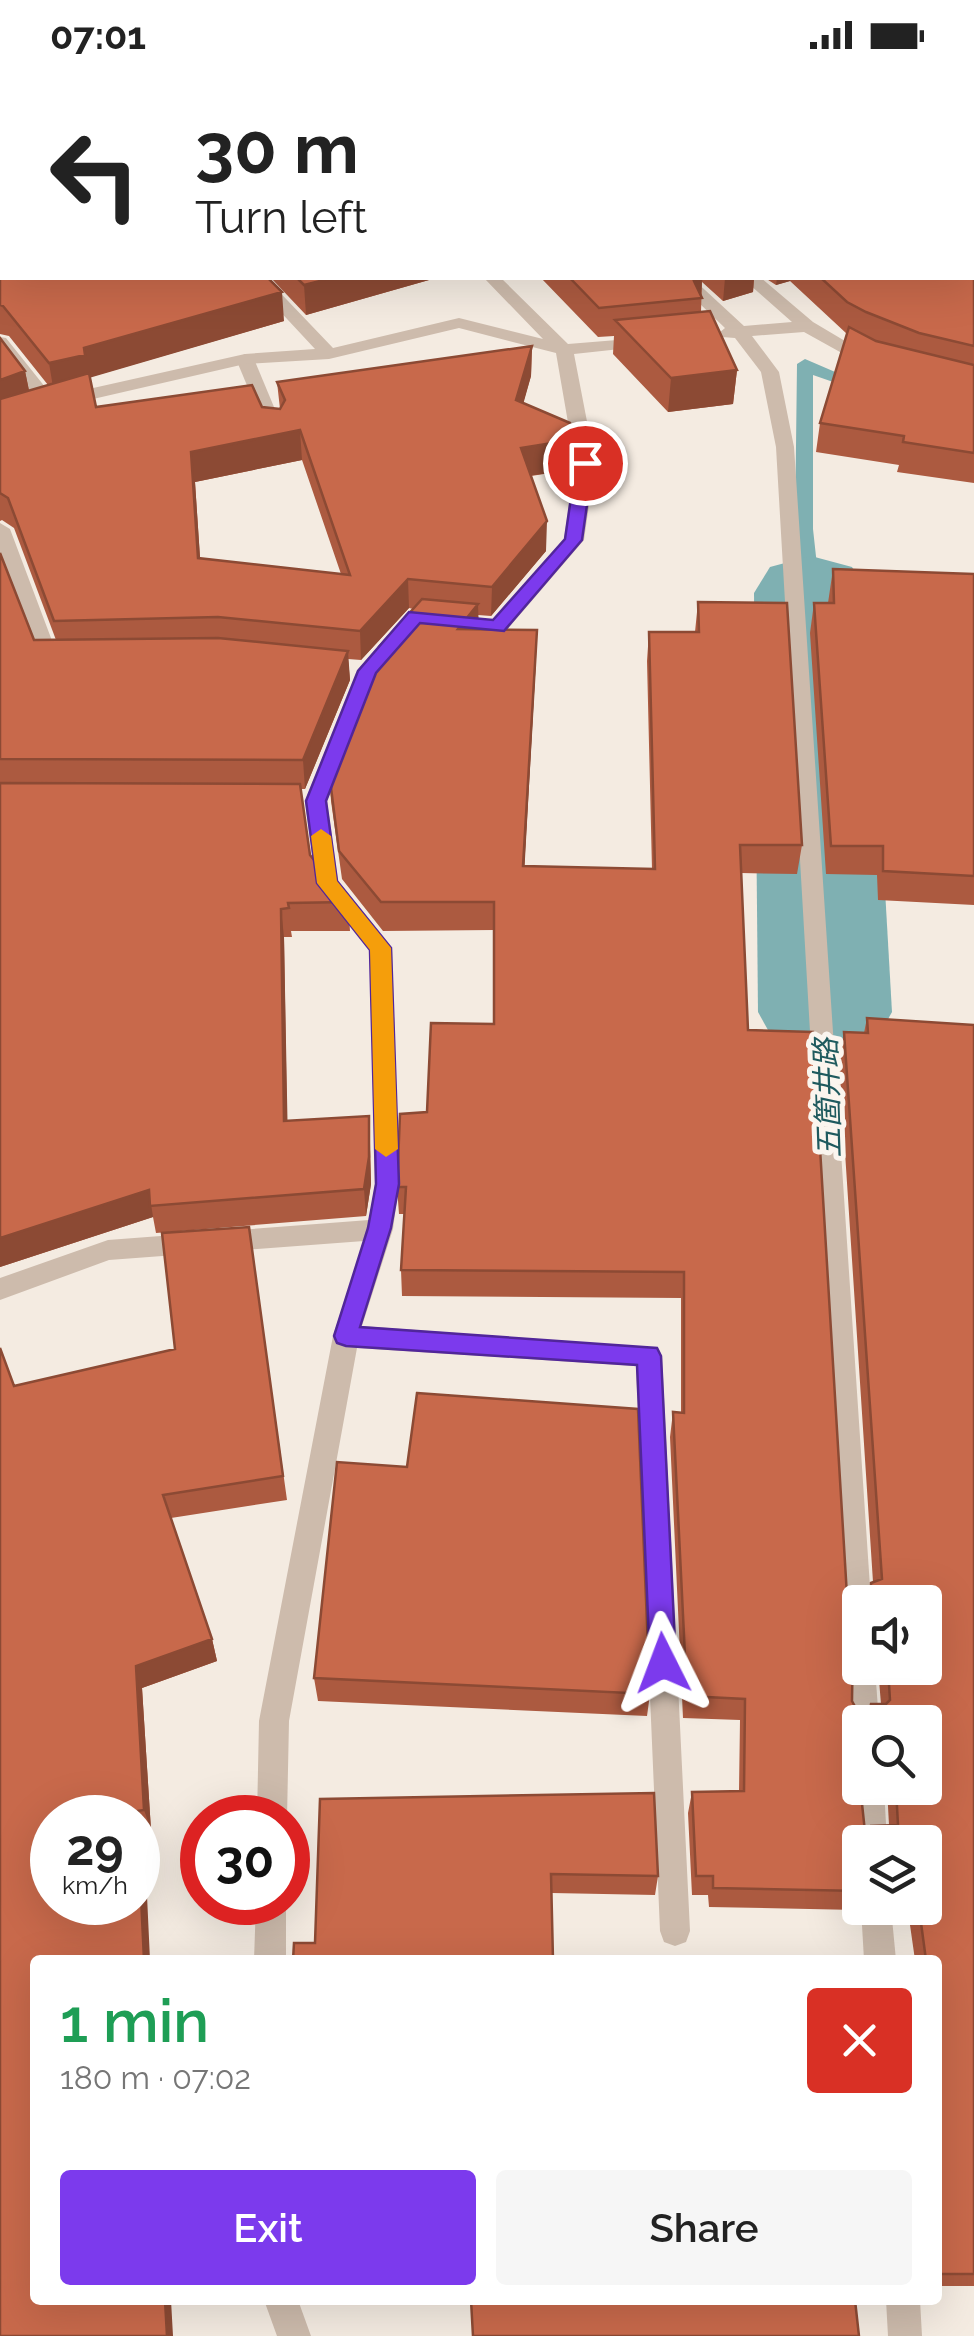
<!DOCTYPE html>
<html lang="en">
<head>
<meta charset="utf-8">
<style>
  :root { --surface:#fff; --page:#f6f6f6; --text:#222; --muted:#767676; --accent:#7c3aed }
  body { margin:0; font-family:Raleway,"Noto Sans JP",sans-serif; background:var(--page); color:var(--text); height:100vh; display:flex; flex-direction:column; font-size:38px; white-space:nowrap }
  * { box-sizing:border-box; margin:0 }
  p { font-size:32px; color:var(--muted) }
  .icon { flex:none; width:55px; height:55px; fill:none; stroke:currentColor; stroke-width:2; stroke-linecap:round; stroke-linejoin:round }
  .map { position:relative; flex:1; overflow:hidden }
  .details { position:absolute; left:30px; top:1885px; width:912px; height:350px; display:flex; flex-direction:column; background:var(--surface); border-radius:10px; box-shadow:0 10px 40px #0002 }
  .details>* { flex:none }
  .banner { position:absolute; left:0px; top:0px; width:975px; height:210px; box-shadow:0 10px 40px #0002; background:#fff; color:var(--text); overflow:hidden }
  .fabs { position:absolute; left:842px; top:1515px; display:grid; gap:20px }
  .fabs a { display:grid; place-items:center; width:100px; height:100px; border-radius:10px; background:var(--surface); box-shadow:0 10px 40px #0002; font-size:50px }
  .speed { position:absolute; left:30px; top:1725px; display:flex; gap:20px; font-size:50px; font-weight:700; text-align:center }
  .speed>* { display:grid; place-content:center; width:130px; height:130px; border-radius:50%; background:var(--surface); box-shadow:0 10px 40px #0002; line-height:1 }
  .speed small { font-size:25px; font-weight:400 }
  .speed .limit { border:15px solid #d22; background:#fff; color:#111 }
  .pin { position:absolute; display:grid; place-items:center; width:85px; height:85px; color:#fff; margin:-42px; border:5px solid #fff; border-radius:50%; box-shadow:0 2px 10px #0007 }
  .me { position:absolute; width:110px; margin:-55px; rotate:357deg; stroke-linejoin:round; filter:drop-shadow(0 0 8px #0008) }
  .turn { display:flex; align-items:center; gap:35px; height:210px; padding:0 30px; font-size:45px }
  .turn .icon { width:130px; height:130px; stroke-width:2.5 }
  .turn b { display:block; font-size:70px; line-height:85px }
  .round { display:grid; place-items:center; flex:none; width:105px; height:105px; border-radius:10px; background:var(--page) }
  .headline { display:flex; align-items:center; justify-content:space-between; height:170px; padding:0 30px }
  h1 { font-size:60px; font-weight:600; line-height:75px; color:#1e9e55 }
  .cta { display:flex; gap:20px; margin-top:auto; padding:20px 30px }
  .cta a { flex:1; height:115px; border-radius:10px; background:var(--accent); color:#fff; font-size:40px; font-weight:600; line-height:115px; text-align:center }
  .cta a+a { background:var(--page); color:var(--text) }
  .status { display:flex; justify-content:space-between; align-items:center; height:70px; padding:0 50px; background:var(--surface); direction:ltr }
  .status svg { height:28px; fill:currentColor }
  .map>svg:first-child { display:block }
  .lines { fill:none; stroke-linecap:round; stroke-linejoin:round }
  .stream { fill:#7fb0b2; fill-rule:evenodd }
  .river { fill:#7fb0b2; fill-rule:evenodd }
  .lane { fill:#cdbbac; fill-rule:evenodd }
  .street { fill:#cdbbac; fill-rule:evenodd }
  .wall { fill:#ac5a40; fill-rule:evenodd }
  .shaded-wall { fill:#8c4a34 }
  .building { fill:#c8694b; stroke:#8c4a34; stroke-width:2.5; fill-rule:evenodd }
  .route { fill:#7c3aed; stroke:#51269a; stroke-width:2.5 }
  .slow { fill:#f59e0b }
  .labels { text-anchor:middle; stroke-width:10; stroke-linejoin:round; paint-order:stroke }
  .water-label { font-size:30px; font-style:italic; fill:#1f5a5e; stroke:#fbf5ee }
</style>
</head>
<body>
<div class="status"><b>07:01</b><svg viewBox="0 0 49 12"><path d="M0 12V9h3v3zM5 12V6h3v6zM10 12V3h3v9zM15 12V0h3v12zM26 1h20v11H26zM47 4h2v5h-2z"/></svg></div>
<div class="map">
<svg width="974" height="2266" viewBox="0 0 974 2266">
  <rect width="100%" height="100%" fill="#f4ebe1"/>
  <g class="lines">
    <path class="stream" d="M805,289L870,317L862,322L813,305V459L820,523L811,529L802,523L795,459L797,294Z"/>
    <path class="river" d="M811,486L852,497L868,523L892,942L872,978L825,993L778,978L758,942L754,523L770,497Z"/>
    <path class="lane" d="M245,284L254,289L284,361L282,365H268L266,361L236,289Z"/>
    <path class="street" d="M249,208H266L333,278L459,248L543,269L484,208H501L568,274L654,267V275L648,276L574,284L595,393L584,470L505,562L444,557L434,550L444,543L493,550L564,469L575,393L556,283L459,258L329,289L245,294L54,338L0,358V345L37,332L0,284V267L6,268L53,327L245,284L315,279Z
      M673,208H692L744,256L792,252L742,208H761L813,252L882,293L879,297H867L804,262L752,266L779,302L794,377L871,1532H860V1598H875L879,1652H860V1664L854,1662L849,1652L847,1598L850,1590L846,1581L776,377L761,302L735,268L722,267L719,263L725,258Z
      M0,453L10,459L57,584L69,591L66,596L49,598L39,591L0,486Z
      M391,567L401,574L377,604L327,731L338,811L392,878L399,1114L393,1159L362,1256L658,1278L662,1286L690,1861L686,1872L675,1876L664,1872L660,1861L636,1296L357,1278L289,1651L287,1748H257L259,1651L333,1266L364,1171L109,1190L0,1230V1208L108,1170L369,1150L375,1114L370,880L316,813L305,731L358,601L384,569Z
      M860,1707V1718H884L887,1772H860V1779L854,1718Z
      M256,1832H286V1890H254Z
      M861,1838H891L896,1890H864Z
      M264,2230H298L311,2266H277Z
      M886,2230H920L922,2266H888Z"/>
  </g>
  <path class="wall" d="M0,0L284,251L90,307L96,337H262L280,339L277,312L532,276L531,306L523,333L572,364L570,400L531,406L546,481L491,546L478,545L479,559L536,589L524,796L652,799L647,591L649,562H695L698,532L802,775L797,804L741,803L748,960L852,1631L858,1642L867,1645L871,1634H881L878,1598H925V1532H865L871,1513L873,1512L839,990L844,962L864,963L867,948L974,955V2216H938V1890H915L908,1841L895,1840L893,1838H925V1772H860V1836L857,1840L709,1837L708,1825H692L688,1743L692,1722H739L740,1650L683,1648L670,1367L673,1342H681V1228L402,1226L401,1200L404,1144H399L397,1117L427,1042L494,954V860L383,861L342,809L331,731L329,702L413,539L409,538L361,590L348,589L350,610L305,719H301L310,785L348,832L350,861H291L292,867H284L287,1051L370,1073L371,1114L366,1146L156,1163L153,1147L0,1197V483L34,570H56L14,458L2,450L0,451V268L25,301L29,321L48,315L9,266L0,264ZM302,390L341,504L200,488L195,412ZM860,1652L925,1718H887L889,1755L871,1756L869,1762H865L859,1703L860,1705Z
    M974,0V41L972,40V2H945Z
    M974,200V413L897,402L899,395L816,382L820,353L847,264L790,211L776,215L765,208H972Z
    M271,208H436L306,245Z
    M541,208H754L753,222L723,231L702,212L701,241L737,300L733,334L668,342L613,284L614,266L598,267Z
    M833,499L974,504V835L878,830L877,805L826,804L810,563L814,533H828Z
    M249,1157L287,1430L171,1448L212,1569L217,1591L142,1618L151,1760L144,1761L147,1835L14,1316L175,1279Z
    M407,1397L650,1624L647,1646L318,1631L314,1608Z
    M320,1729L658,1806L655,1825L552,1823L315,1873Z"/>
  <path class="shaded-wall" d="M332,208H436L306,245L304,215Z
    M725,208H754L753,222L723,231Z
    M777,208H791L790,211L776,215Z
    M702,209L701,228L694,211Z
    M282,222L284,251L89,308L54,323L49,293L84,278Z
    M532,276L531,306L516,360V330Z
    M737,300L733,334L668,342L671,308Z
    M25,301L31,330L0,342V310Z
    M300,360L302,390L195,412L202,517L198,488L191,382Z
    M572,364L570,400L520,407L521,378Z
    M547,451L546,481L491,546L492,517Z
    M408,509L409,538L361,590L360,561Z
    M478,534L479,563L458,559Z
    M537,560L536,589L523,825V796Z
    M348,581L350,610L305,719L303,690Z
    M281,839L284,867L288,1078L284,1051Z
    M369,1046L371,1114L366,1146L364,1119Z
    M149,1120L153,1147L0,1197V1168Z
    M212,1569L217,1591L142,1618L151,1760L144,1740L136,1596Z
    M137,1741L144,1761L150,1890H144Z
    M165,2230H171L173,2266H167Z"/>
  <path class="building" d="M0,0H482L485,2H2V208H268L282,222L84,278L85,285L49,293L3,236L0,235Z
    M533,0H703L714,2H529Z
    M947,0H974V11H972V2H948L945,1Z
    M972,198L974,200V276L919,263L866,242L847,232L821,208H972Z
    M297,208H332L304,215Z
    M570,208H701L702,209L694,211L702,228L599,238Z
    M710,241L737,300L671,308L615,250Z
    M849,257L876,271L974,295V383L903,372L904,366L820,353Z
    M0,268L25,301L0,310Z
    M532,276L516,330L570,353L572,364L571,370L521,378L547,451L492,517L408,509L360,561L218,547L54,551L8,428L0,423V329L89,303L96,337L252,315L262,337L280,339L285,330L277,312ZM300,360L350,505L198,488L191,382Z
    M0,483L34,570L218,568L348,581L303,690L0,689Z
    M833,499L974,504V806L883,801V776H831L814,533H834Z
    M422,529L478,534L458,559L537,560L523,796L655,799L649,562H699L698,532L787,533L802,775H740L748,960L813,962L849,1559L853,1568L852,1631L858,1642L869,1646L871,1634H886L890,1630L888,1598H925V1532H871V1513L882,1509L844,962L868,963L867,948L974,955V2204H938V1890H926L919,1838H925V1772H860V1821L713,1818V1806H696L692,1722L744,1721L745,1629L687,1626L673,1342L684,1343V1202L401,1200L406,1117H397L400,1044L427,1042L431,953L494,954V832H381L339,781L329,702L379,577ZM860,1652H925V1718H896L898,1755L871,1756L870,1762H865L858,1696L860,1692Z
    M0,713L300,714L310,785L348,832L288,833L289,838L281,839L284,1051L369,1046V1087L364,1119L150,1136L149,1120L0,1168Z
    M249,1157L283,1406L163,1425L212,1569L136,1596L144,1740L137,1741L144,1890H35V2230H165L167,2266H0V1278L14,1316L175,1279L162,1163ZM52,1748H138V1832H52Z
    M417,1323L638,1339L650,1624L314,1608L337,1392L407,1397Z
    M654,1723L658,1806L551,1804L553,1890H293L294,1873H315L320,1729Z
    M471,2230H855L859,2266H473Z"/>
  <path class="route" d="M585,388L593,393L582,470L504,561L420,553L376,603L326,731L337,811L391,878L399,1114L391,1158L360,1257L657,1278L661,1286L676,1593L672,1601L663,1605L654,1601L650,1593L637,1295L346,1276L337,1273L334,1266L368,1158L376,1114L370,880L317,813L306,731L358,601L409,542L493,550L565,469L576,393Z"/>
  <path class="slow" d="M321,759L331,766L337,811L391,878L398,1079L386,1087L375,1079L370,880L317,813L311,766Z"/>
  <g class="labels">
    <g class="water-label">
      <text transform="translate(828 1028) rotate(-92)" y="10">五箇井路</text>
    </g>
  </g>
</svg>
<div class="fabs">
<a><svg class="icon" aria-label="sound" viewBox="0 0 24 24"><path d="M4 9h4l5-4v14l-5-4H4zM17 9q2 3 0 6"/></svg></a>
<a><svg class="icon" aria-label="search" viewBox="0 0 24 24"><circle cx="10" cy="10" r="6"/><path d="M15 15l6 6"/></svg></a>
<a><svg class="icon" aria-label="layers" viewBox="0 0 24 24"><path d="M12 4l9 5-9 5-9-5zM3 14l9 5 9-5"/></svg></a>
</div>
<div class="speed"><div>29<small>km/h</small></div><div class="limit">30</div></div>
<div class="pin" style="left:585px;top:393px;background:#d93025"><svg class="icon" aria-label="arrive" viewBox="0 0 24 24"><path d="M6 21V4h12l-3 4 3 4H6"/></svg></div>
<svg class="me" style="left:663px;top:1593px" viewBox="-20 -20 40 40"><path d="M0-17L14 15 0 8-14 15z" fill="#7c3aed" stroke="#fff" stroke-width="4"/></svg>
<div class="banner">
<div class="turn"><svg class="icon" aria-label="left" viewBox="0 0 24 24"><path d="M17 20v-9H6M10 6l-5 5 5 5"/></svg><div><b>30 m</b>Turn left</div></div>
</div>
<section class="details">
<div class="headline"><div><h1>1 min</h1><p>180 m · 07:02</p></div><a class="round" style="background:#d93025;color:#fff"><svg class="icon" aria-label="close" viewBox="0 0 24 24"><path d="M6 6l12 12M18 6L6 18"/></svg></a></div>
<div class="cta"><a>Exit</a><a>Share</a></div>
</section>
</div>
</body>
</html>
